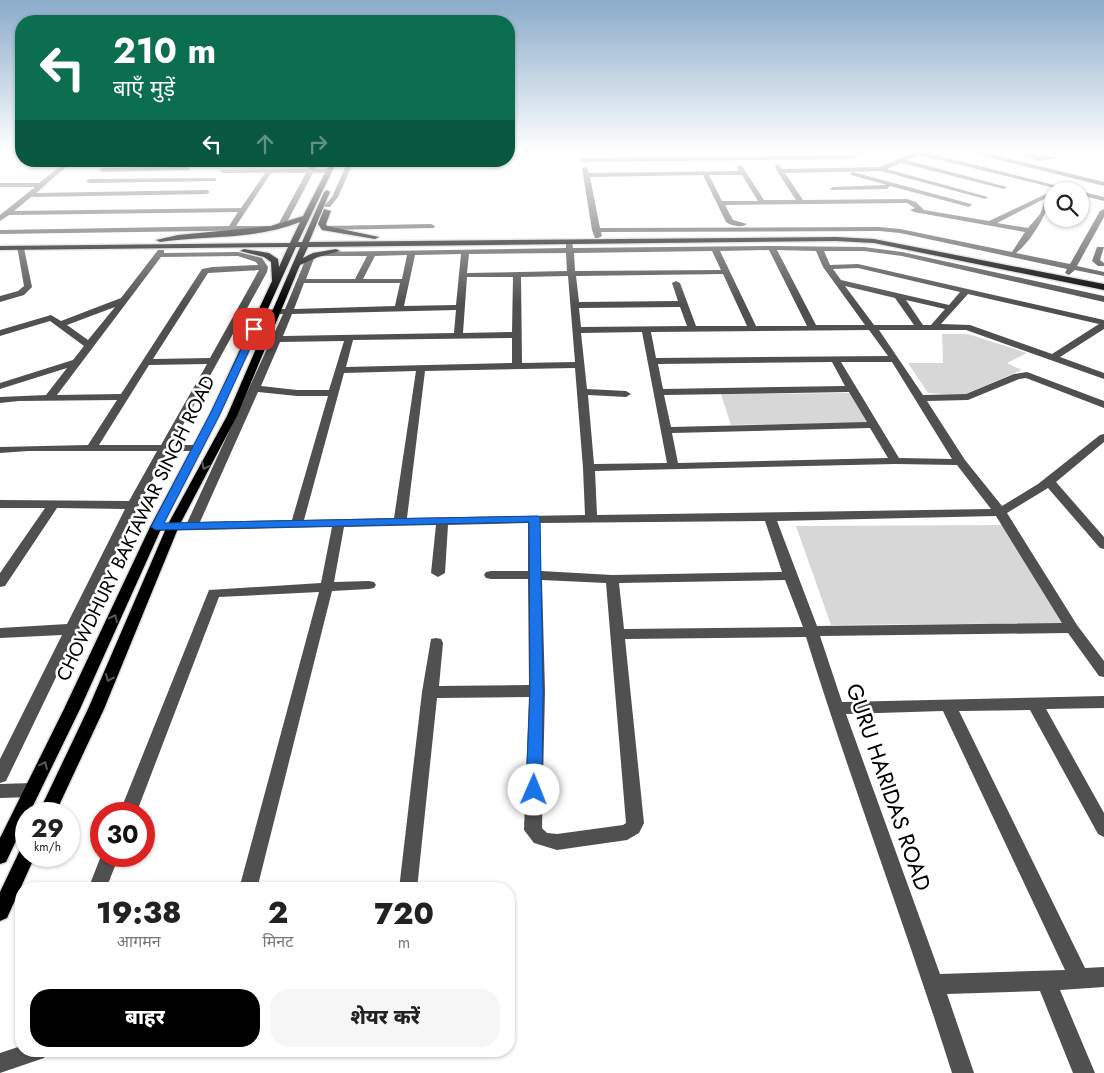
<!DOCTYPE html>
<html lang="hi">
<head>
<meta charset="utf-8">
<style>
  :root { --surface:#fff; --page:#f6f6f6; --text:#222; --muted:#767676; --accent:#000 }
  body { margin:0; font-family:Jost,"Noto Sans Devanagari",sans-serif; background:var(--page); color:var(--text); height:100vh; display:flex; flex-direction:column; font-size:19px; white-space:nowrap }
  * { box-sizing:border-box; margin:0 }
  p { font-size:16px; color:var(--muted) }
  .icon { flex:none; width:28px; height:28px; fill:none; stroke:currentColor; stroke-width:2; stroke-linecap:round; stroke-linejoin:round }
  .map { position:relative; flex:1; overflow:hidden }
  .sheet { position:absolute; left:15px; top:882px; width:500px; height:175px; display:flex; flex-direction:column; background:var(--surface); border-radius:20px; box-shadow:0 1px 4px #0004 }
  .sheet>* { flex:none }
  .hud { position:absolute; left:15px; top:15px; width:500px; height:152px; border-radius:20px; box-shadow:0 1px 4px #0004; background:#0b6e4f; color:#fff; overflow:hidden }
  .fabs { position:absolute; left:1044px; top:182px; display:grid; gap:10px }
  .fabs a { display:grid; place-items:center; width:45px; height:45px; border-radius:50%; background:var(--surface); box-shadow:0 1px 4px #0004; font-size:25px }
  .speed { position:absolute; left:15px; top:802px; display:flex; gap:10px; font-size:25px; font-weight:700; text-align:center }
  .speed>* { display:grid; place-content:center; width:65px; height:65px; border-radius:50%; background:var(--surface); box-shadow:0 1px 4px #0004; line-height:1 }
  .speed small { font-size:12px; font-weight:400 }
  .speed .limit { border:8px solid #d22; background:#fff; color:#111 }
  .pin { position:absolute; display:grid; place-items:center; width:42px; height:42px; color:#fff; margin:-21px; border-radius:10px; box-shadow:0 2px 8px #0006 }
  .me { position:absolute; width:55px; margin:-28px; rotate:1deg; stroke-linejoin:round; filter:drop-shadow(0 0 4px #0008) }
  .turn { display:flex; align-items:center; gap:18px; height:105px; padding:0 15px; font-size:22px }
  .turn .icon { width:65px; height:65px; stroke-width:2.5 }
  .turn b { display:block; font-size:35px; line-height:42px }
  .lanes { display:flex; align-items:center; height:48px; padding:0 15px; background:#0003; justify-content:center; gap:25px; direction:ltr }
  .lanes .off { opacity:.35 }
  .eta { display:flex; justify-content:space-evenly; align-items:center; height:85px; text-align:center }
  .eta b { font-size:30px; font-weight:800; line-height:35px }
  .primary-button { display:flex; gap:10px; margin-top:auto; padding:10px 15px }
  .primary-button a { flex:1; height:58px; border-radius:20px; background:var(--accent); color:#fff; font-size:20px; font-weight:800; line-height:58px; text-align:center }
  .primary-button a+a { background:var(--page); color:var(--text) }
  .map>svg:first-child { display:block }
  .green { fill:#d7d7d7 }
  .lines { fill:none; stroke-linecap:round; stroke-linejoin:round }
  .major-casing { stroke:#dbdbdb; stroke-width:3 }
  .minor { fill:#505050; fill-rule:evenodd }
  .major { fill:#000; fill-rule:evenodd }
  .oneway { stroke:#595959 }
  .route { fill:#1a73e8; stroke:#114b97 }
  .labels { text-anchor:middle; stroke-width:5; stroke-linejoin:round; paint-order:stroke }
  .street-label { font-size:19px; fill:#000; stroke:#fff }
  .near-street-label { font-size:22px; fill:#000; stroke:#fff }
</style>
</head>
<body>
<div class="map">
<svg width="1104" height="1073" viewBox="0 0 1104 1073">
  <rect width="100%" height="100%" fill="#fff"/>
  <path class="green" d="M942,334H968L1027,353L1007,363L1022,370L963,395L928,393L908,363H943Z
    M852,393L868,423L731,425L721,394Z
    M1002,525L1064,623L831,625L796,526Z"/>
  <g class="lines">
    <defs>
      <path id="major" d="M331,161H337L298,242H302L324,192L327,190L330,192L309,242L836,237L874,239L1104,284V290L874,243L836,241L308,247L303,258L313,253L336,249L340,251L318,257L300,265L237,416L179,526L104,709L55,814H38L88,709L167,526L227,416L300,247H296L220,414L162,527L80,709L29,814H26V820L6,862L0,864V838L64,709L150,527L210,414L272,281L271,262L264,257L240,251L244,249L269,253L278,259L279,267L288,247L0,250V246L290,243L300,222C256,240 206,235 160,242L156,240L178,235L271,226L303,216Z
        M324,209L331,211L326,224L327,226L379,237L375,239L322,230L318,224Z
        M26,848V856H35L7,918L0,921V892L20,850Z"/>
    </defs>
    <use href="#major" class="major-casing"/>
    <path class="minor" d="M855,153H866L850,159L583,162L580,160L583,158L850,155Z
      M912,153H929L1077,191H1067L919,155L906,160L1007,187L1004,189L901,163L887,169L988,197L985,199L881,171L785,173L803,200L907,199L916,202L924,210L989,221L1050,192L1053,191C1050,209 1032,241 1016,253L1070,264L1100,211L1104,209V217L1077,266L1104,272V276L1075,270L1069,275L1065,273L1067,269L900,233L879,231L601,232L602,236L598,238H595L592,230L582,168L587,167L589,173L739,171L737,167L740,165L742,166L764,200H796L777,171L775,165H779L782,169L880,167ZM703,175L726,222C731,226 742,228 747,224L733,220L725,205L907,203L915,208L910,210L914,212L1025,232L1012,252L900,229L879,227L600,228L590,177ZM709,175H742L758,201H722ZM1046,198L1040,214L1028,228L997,223Z
      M972,153H985L1104,182V186Z
      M1013,153C1019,153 1055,157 1057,158L1039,161Z
      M27,161H73L36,193L207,190L210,192L207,194L31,197L14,211L241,208L265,173H223L220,171L221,170L308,169L313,161H319L315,169H330L333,171L330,173H313L285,226L273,230L0,234V230L229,226L238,212L9,215L0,221V215L35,187H0V183H39L63,164ZM271,173H306L279,223L272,226H236Z
      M348,161H354L338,197L330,207H326L324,206L332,197Z
      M187,167L189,168V170L102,172L99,170L102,168Z
      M853,172L971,204L972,205L969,207L890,186L887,189L831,190L830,189L833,187L887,185L851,175V173Z
      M214,178L216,179V181L89,183L86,181L89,179Z
      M1079,191H1080L1104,197V201L1080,195Z
      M431,224L435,226L434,228L325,230L321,228L325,226Z
      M566,242H572L573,248L772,246L864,247L902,252L1104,296V302L902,256L864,251H824L830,265L858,264L1104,320V329L1060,357L1104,373V379L966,330H879L923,395L966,394L1014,374L1027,372L1104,401V408L1026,378L1019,379L968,400L927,401L965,460L1002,506L1038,484L1100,435L1104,434V442L1056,482L1104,537V549L1100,548L1048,488L1007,513L1077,625L1104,661V677L1099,676L1068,633L820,636L842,702L1104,696V708L1046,709L1104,813V837L1098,834L1030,710L959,711L1085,968L1104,967V987L1060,990L1095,1073H1073L1040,991L947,994L974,1073H952C906,927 851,783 806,637L625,639L644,823L639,833L627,840L557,850L534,843L524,830L529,697L437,698L417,889H399L422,692L431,639L436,638L441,639L443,643L439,686L529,685L528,579H491L486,578L484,575L486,572L491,571H528V523L448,525L445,573L438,577L431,573L436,525L344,527L334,582L369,581L374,582L376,585L374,588L369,589L332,591L257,889H239L319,592L219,597L136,814H119L209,590L321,583L332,527L156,531L150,527L156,523H187L283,314L262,315L258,312L259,310L285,309L307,256L311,254L315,256L306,279H355L367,256H321L317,254L321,252L566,248ZM769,250L807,326H756L720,251ZM777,250L816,251L823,267L865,325H816ZM712,251L721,270L575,271L574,253ZM566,253L567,271L467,273L469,254ZM461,254L456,305L404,306L415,255ZM407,255L402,279H363L375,256ZM858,268L960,292L949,305L841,280L833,269ZM723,274L747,326H696L680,283L676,281L672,283L678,301L579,302L576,276ZM568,276L575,362L522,363L521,277ZM467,277H513L512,332L463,333ZM304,283H400L395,306L294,309ZM845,286L895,298L914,325H874ZM968,294L1099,324L1052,354L970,325L941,324ZM906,300L945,309L931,325H923ZM680,307L687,326L581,327L579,308ZM456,310L454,333L283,336L292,314ZM869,330L888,356L656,358L651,332ZM642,332L667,463L594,464L588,395L626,397L631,394L626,391L587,389L581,333ZM512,338V363L346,367L353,340ZM344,341L329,390H297L261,386L280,342ZM832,362L845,386L663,389L658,364ZM841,362H892L952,459L899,458ZM575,368L583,468L585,515L407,518L425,371ZM416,371L394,518L304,520L344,373ZM258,392L297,396H328L292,520L200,522ZM849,392L867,422L671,427L664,395ZM870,428L888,458L678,463L672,433ZM895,464L957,465L991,509L597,515L595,471ZM996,516L1062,623L817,626L777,521ZM765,521L782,572L612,575L541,571L540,523ZM542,580L606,583L626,823L623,825L557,834L547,833L542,828L545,691ZM785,580L803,627L624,629L619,583ZM943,711L1065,970L940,974L846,714Z
      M17,246L24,248L32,287L24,295L0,302V296L18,291L24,286Z
      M1097,247H1104L1100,260L1104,263V266H1098L1092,261Z
      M158,250H164V253L238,252L262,258L268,267L267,272L172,445H197L203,448L197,451H168L139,505L6,781L0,783V759L62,635L0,638V628L67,624L125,509L57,508L5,586L0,587V573L45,508H0V500L129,501L157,451H28L0,453V447L88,445L117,400L19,401L0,403V397L46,395L67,368L0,389V383L73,360L84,346L50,321L0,336V330L51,315L61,321L121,298ZM238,256L256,262L258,265L212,267L202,269L121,394L57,395L161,257ZM259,270L210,358L153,359L208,273ZM115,307L88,340L67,325ZM207,364L161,445H99L149,365Z
      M32,783L38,785L40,790L38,795L32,797L0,798V784Z
      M101,856H119L106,889H88Z
      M21,1046V1051H47L44,1058L0,1073V1053Z"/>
    <use href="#major" class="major"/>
  </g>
  <defs><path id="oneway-chevron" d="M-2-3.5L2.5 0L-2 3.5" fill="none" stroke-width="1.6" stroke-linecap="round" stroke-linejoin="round" transform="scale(1.25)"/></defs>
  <g class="oneway">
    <use href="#oneway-chevron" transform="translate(205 466) rotate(118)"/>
    <use href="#oneway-chevron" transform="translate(114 618) rotate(-65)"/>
    <use href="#oneway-chevron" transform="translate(109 678) rotate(113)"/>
    <use href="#oneway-chevron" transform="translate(44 765) rotate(-64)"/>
  </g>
  <linearGradient id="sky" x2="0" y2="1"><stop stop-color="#8aabca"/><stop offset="0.5" stop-color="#fff"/><stop offset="1" stop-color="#fff" stop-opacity="0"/></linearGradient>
  <rect width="1104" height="304" fill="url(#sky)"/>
  <path class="route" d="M252,327L259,329L220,414L164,523L538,516L540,518L543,691L542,790L539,795L534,797L529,795L526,790L530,691L529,522L156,530L151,527L210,414Z"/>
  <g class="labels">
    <g class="street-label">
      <text transform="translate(135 528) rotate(-64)" y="7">CHOWDHURY BAKTAWAR SINGH ROAD</text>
    </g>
    <g class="near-street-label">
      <text transform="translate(889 787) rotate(71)" y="8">GURU HARIDAS ROAD</text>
    </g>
  </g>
</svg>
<div class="fabs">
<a><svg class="icon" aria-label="search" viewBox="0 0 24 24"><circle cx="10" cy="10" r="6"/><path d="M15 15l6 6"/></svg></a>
</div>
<div class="speed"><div>29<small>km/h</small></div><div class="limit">30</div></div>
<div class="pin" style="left:254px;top:329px;background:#d93025"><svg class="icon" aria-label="arrive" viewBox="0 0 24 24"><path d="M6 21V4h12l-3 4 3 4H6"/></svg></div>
<svg class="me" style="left:534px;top:790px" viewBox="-20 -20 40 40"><circle r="19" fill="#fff"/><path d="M0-13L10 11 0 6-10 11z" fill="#1a73e8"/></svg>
<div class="hud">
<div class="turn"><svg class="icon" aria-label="left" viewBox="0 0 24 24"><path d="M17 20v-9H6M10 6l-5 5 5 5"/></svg><div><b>210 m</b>बाएँ मुड़ें</div></div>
<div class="lanes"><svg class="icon" aria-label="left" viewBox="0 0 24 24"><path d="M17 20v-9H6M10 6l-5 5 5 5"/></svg><svg class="icon off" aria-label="ahead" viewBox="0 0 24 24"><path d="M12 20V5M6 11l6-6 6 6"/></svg><svg class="icon off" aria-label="right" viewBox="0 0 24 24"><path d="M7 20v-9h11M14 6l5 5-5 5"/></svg></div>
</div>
<section class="sheet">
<div class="eta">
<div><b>19:38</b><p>आगमन</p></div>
<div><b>2</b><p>मिनट</p></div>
<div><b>720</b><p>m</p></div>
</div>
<div class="primary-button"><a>बाहर</a><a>शेयर करें</a></div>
</section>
</div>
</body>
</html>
